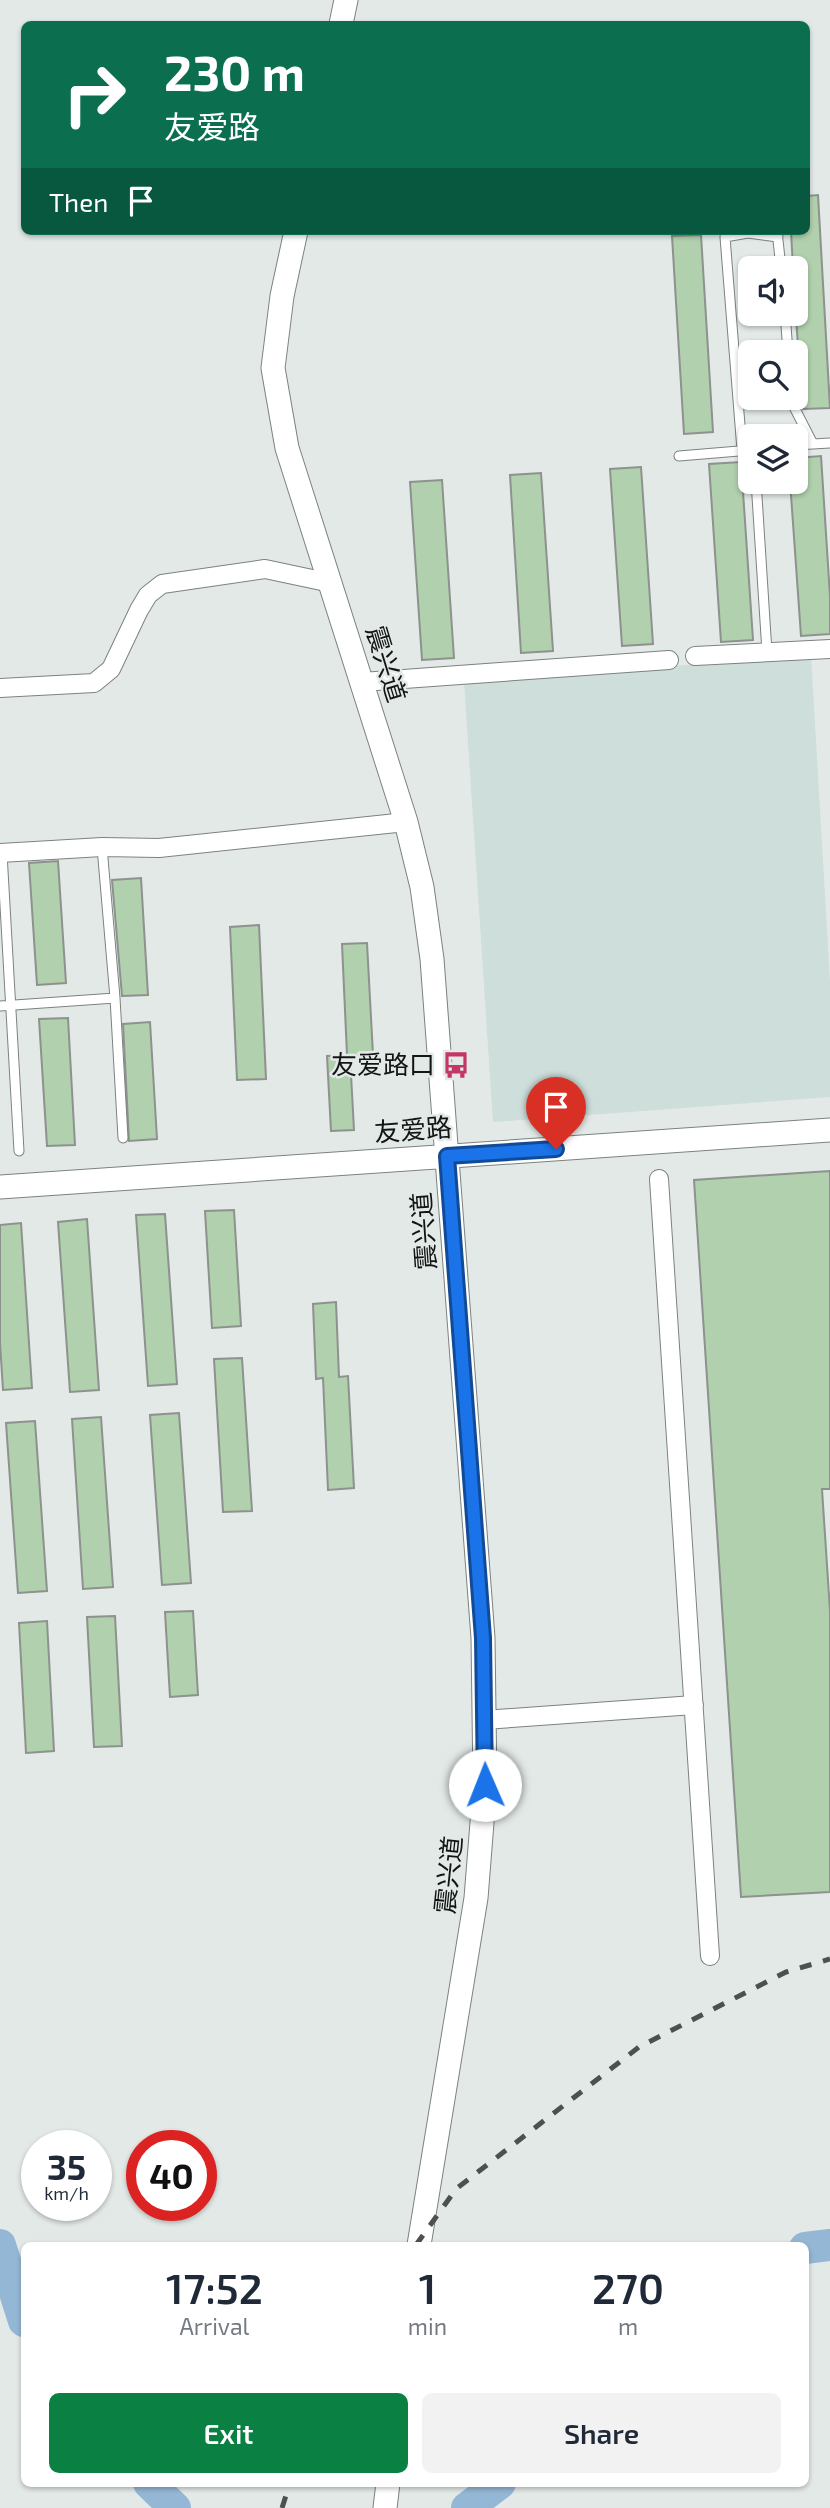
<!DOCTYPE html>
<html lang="en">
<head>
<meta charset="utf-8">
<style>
  :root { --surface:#fff; --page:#f2f2f3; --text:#1f2937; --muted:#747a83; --accent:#0b8043 }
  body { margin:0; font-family:"Exo 2","Noto Sans SC",sans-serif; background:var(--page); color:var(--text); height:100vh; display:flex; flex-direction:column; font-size:26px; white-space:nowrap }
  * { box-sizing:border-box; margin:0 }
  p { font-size:23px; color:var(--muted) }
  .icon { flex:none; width:38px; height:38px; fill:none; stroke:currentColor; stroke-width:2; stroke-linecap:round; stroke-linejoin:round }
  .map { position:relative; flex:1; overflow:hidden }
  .panel { position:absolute; left:21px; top:2242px; width:788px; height:245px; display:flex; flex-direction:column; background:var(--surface); border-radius:10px; box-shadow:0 2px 5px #0004 }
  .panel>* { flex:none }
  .banner { position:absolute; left:21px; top:21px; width:789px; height:214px; border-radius:10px; box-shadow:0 2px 5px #0004; background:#0b6e4f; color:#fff; overflow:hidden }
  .buttons { position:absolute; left:738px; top:256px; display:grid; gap:14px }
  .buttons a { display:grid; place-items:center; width:70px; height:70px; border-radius:10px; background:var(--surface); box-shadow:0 2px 5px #0004; font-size:35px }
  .speed { position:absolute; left:21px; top:2130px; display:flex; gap:14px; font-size:35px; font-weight:700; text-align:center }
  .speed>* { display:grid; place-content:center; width:91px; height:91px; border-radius:50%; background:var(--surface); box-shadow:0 2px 5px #0004; line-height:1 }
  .speed small { font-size:18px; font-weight:400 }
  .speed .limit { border:10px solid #d22; background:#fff; color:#111 }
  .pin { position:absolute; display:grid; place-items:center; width:60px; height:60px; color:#fff; margin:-72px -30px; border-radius:50% 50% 50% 0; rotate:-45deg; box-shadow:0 0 7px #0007 }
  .pin .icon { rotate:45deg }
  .me { position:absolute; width:77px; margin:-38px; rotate:359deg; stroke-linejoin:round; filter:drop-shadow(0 0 5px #0008) }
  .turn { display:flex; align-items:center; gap:24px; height:147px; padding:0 28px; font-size:32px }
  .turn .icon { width:91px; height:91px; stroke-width:2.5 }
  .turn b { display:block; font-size:49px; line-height:60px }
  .then { display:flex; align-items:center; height:66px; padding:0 28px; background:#0003; gap:14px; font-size:26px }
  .eta { display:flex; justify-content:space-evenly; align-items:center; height:119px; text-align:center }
  .eta b { font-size:42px; font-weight:600; line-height:49px }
  .button { display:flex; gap:14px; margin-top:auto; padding:14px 28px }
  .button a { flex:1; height:80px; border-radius:10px; background:var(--accent); color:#fff; font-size:28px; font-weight:600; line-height:80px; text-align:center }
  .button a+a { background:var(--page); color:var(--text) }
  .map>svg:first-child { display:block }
  .built { fill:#cededa }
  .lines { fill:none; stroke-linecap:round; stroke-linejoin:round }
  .river { stroke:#94b7d5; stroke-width:32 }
  .building { fill:#b1d0ad; stroke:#8e928e; stroke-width:2 }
  .lane-casing { stroke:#7c8280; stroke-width:11 }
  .street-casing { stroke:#7c8280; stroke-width:20 }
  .secondary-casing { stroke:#7c8280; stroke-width:25 }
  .lane { stroke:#fff; stroke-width:9 }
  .street { stroke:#fff; stroke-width:18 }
  .secondary { stroke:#fff; stroke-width:23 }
  .rail { stroke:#4c504e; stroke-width:5; stroke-dasharray:12 12; stroke-linecap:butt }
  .route-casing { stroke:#114b97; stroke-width:18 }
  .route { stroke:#1a73e8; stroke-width:12 }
  .labels { text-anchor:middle; stroke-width:5; stroke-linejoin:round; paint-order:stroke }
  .street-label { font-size:26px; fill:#131514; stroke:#e2e9e7 }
  .poi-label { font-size:26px; fill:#131514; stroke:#e2e9e7; text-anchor:end }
</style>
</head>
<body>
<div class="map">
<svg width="830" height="2508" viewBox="0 0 830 2508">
  <rect width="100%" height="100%" fill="#e2e9e7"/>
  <path class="built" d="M811,656L830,981V1097L493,1122L464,681Z"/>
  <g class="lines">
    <path class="river" d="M0,2245L24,2321
      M805,2248L830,2245
      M149,2483L175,2508
      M467,2508L500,2483"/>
  </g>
  <path class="building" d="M818,195L830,408L803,409L796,319V268H793L791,231H807V196Z
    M701,235L713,432L684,434L672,236Z
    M821,456L830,596V634L801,636L790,481H796V458Z
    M741,462L753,640L721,642L709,464Z
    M641,467L653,644L622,646L610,469Z
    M541,473L553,651L521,653L510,475Z
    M442,480L454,658L422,660L410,482Z
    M58,861L66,983L37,985L29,863Z
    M141,878L148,995L122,996L112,880Z
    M259,925L266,1079L237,1080L230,927Z
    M367,943L373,1055L350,1056L354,1130L331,1131L327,1056L347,1055L342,944Z
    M68,1018L75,1145L47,1146L39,1019Z
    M150,1022L157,1139L129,1141L123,1024Z
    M830,1171V1489H822L830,1611V1892L741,1897L694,1180Z
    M234,1210L241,1326L212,1328L205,1211Z
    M165,1214L177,1384L148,1386L136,1215Z
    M87,1219L99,1390L70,1392L58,1222Z
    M21,1223L32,1388L3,1390L0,1343V1225Z
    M336,1302L339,1377L348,1376L354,1488L328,1490L323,1378L316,1379L313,1304Z
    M242,1358L252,1511L223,1512L214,1359Z
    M179,1413L191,1583L162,1585L150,1415Z
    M101,1417L113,1587L83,1589L72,1419Z
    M35,1421L47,1591L18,1593L6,1423Z
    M193,1611L198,1695L170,1697L165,1612Z
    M115,1616L122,1746L94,1747L87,1617Z
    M47,1621L54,1751L26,1753L19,1623Z"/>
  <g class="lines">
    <defs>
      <path id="lane" d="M777,231L781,268
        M785,313L788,352
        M792,397L793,405L813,444
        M796,445L830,443
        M742,450L725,237L748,233L778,237
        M679,456L751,450
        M756,481L767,652
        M102,847L115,998L123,1138
        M2,853L19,1151
        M0,1006L115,998"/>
      <path id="street" d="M695,656L830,649
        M362,682L669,660
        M0,688L94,683L111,669L139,610L148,595L162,584L265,569L331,583
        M0,853L102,847L159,848L406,822
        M659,1179L710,1956
        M484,1720L694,1705"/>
      <path id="secondary" d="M341,24L346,0
        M296,231L282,296L273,368L287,448L406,822L422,887L432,959L483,1638L485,1785L476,1898L419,2245
        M0,1187L830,1130
        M385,2508L388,2483"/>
    </defs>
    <use href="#lane" class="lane-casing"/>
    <use href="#street" class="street-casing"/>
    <use href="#secondary" class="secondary-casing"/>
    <use href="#lane" class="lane"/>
    <use href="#street" class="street"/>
    <use href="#secondary" class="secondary"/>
    <path class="rail" d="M416,2245L456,2189L639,2047L786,1972L830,1959
      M282,2508L290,2483"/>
  </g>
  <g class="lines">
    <defs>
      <path id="route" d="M485,1785L483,1638L447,1156L556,1149"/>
    </defs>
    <use href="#route" class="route-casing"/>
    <use href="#route" class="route"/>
  </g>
  <defs>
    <symbol id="bus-bare" viewBox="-9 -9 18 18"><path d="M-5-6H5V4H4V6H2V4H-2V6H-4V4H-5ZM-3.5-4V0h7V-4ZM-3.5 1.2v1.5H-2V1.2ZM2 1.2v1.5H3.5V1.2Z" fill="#c43663" stroke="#e2e9e7" stroke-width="2.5" paint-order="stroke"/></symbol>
  </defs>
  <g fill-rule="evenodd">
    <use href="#bus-bare" x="437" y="1046" width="38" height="38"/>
  </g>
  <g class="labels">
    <g class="street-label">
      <text transform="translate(386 664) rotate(73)" y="9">震兴道</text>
      <text transform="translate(413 1130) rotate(-4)" y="9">友爱路</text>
      <text transform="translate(424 1231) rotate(-94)" y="9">震兴道</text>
      <text transform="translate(449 1875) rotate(-84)" y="9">震兴道</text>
    </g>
    <g class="poi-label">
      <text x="435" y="1074">友爱路口</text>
    </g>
  </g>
</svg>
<div class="buttons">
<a><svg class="icon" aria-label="sound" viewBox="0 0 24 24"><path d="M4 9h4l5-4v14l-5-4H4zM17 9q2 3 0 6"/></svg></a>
<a><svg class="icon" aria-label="search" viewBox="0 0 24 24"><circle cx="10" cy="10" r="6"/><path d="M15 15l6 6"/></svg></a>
<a><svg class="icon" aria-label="layers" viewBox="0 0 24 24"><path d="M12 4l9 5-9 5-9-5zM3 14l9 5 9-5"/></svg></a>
</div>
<div class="speed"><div>35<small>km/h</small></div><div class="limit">40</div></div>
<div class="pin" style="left:556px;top:1149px;background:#d93025"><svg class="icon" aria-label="arrive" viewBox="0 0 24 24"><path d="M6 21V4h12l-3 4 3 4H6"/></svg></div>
<svg class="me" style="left:485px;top:1785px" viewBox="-20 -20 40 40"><circle r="19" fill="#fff"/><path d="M0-13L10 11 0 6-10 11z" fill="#1a73e8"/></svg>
<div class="banner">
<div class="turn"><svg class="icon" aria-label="right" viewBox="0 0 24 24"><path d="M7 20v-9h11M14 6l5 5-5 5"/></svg><div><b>230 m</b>友爱路</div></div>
<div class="then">Then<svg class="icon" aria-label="arrive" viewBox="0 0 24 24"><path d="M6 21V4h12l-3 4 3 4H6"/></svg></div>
</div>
<section class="panel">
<div class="eta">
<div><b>17:52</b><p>Arrival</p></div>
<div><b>1</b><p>min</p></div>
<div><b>270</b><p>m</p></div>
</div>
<div class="button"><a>Exit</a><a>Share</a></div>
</section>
</div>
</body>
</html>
